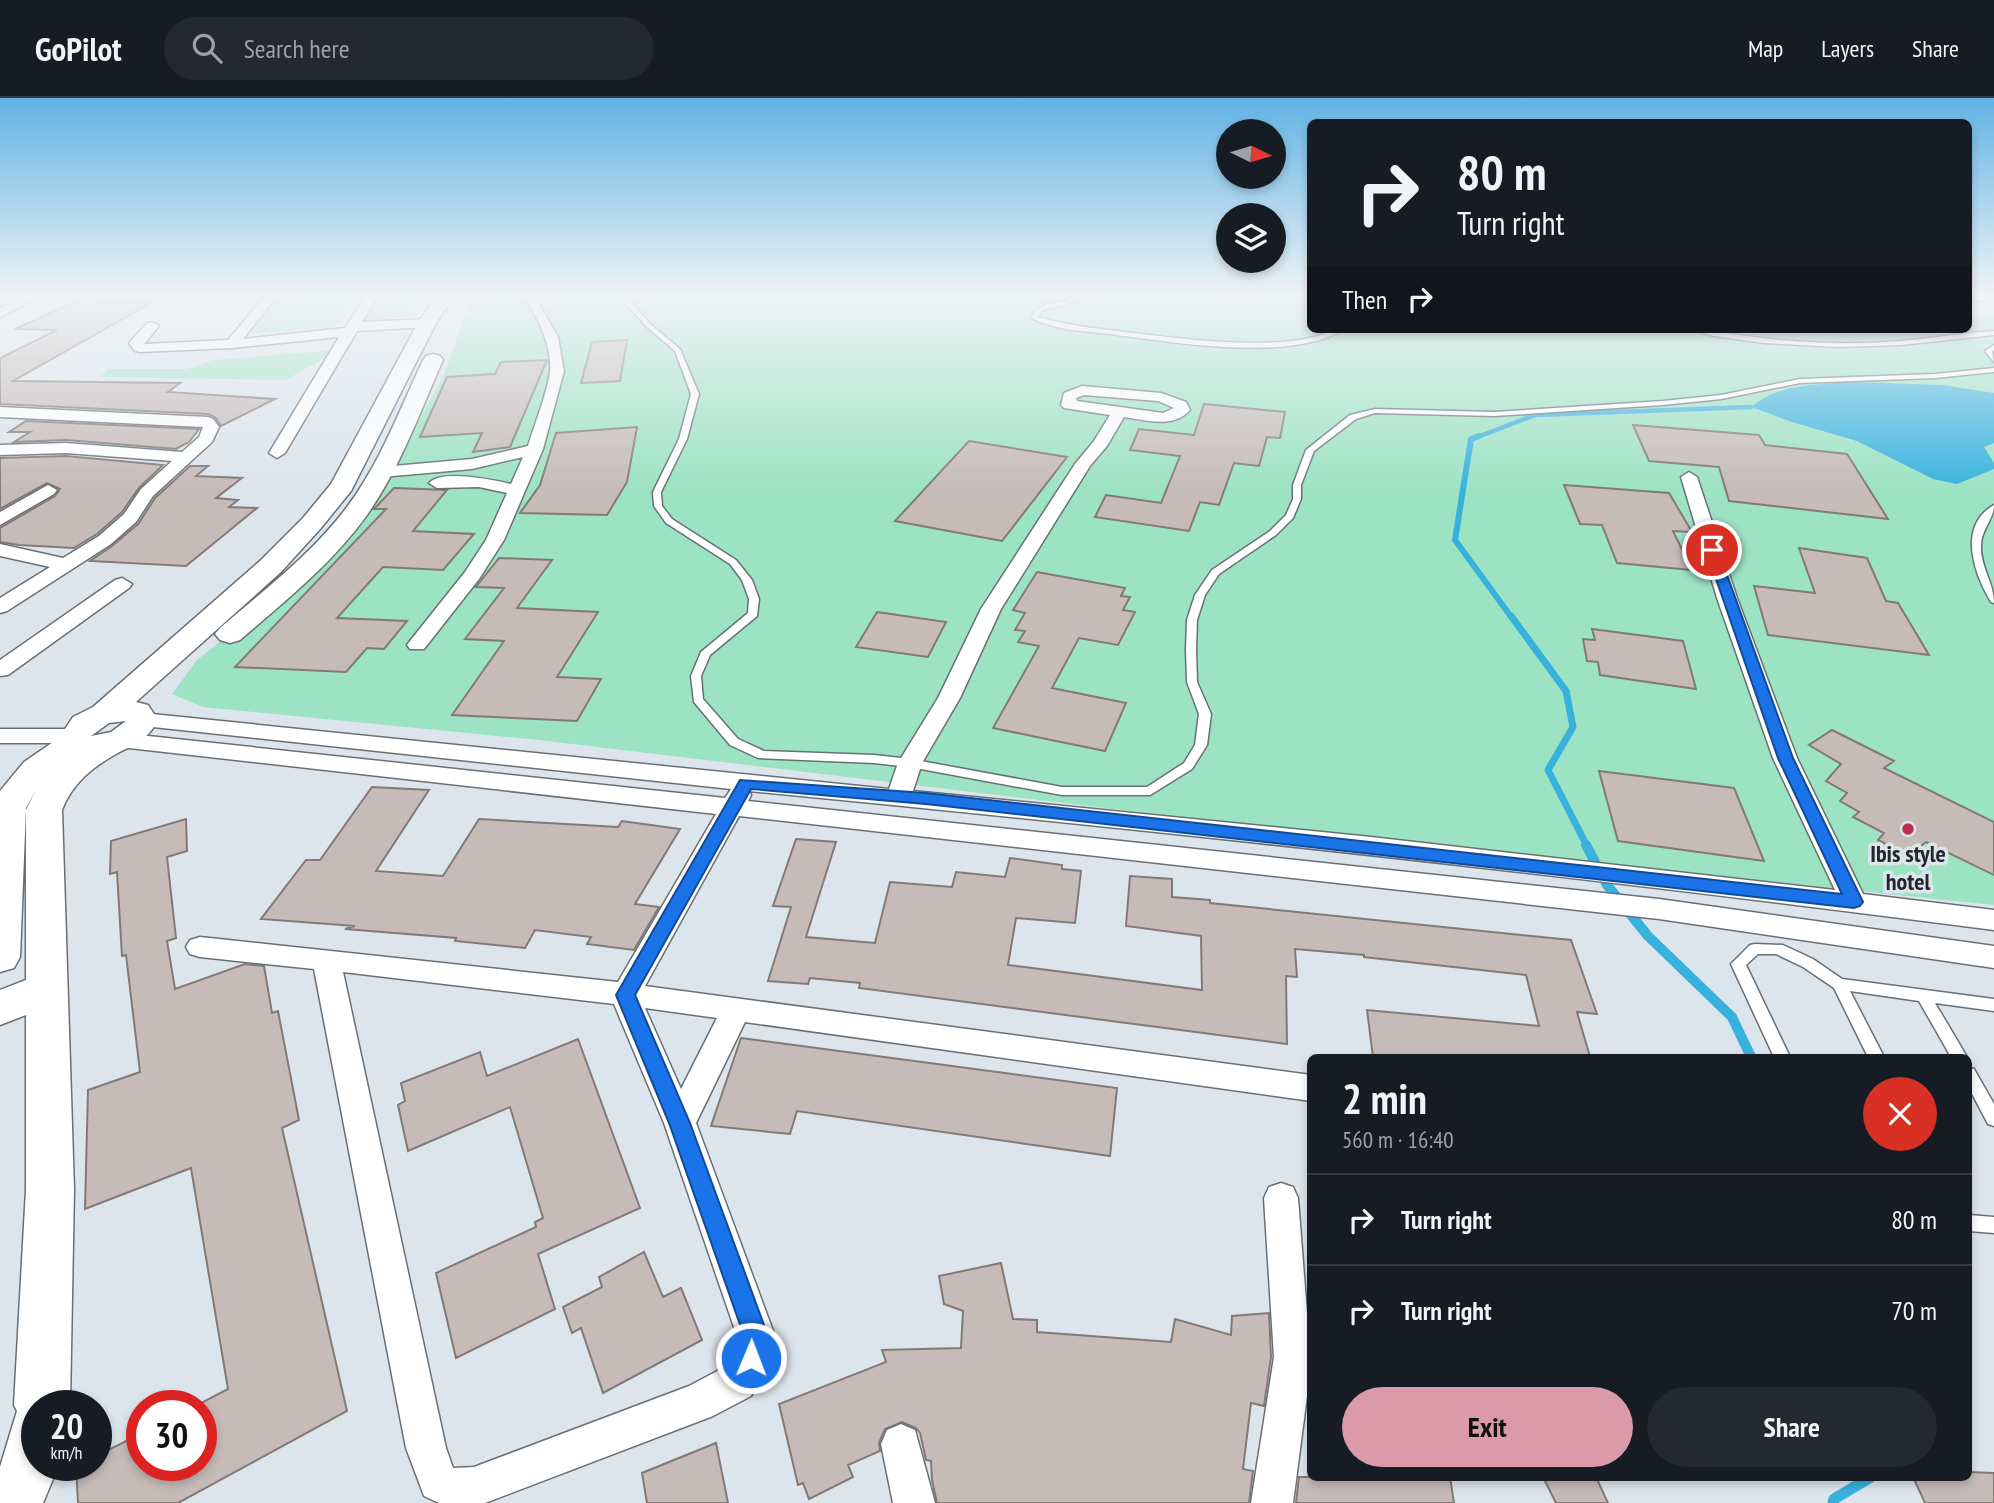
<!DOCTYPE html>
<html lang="en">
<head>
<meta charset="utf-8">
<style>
  :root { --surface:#171b24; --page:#242831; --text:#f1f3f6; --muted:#9ea1a6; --line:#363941; --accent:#da9aaa }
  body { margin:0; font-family:"PT Sans Narrow",sans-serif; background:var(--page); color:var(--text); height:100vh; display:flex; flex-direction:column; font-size:26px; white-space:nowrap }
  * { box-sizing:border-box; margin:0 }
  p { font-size:23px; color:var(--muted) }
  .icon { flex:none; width:38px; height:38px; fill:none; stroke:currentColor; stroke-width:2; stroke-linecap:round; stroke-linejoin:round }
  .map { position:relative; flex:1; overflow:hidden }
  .panel { position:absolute; left:1307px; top:956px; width:665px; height:427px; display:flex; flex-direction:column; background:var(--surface); border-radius:10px; box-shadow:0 4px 10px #0003 }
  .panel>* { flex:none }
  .guide { position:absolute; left:1307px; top:21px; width:665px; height:214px; border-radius:10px; box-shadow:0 4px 10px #0003; background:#171b24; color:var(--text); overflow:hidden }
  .needle { width:46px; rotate:95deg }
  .controls { position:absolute; left:1216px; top:21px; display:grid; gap:14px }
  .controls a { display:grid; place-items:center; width:70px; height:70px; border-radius:50%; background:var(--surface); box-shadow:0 4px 10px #0003; font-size:35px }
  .speed { position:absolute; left:21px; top:1292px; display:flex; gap:14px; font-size:35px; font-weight:700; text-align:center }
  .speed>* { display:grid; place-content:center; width:91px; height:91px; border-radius:50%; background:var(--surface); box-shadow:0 4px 10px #0003; line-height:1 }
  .speed small { font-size:18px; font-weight:400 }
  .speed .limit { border:10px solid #d22; background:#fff; color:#111 }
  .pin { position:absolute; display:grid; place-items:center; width:60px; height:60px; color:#fff; margin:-30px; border:4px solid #fff; border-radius:50%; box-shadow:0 2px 7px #0007 }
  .me { position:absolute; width:77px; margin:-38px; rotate:1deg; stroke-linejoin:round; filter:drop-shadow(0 0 5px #0008) }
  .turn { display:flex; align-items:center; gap:24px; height:147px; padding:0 35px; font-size:32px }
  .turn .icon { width:91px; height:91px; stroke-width:2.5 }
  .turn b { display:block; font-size:49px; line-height:60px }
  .then { display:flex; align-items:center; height:66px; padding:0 35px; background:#0003; gap:14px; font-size:26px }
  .round { display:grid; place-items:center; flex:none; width:74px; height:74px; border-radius:37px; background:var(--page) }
  .headline { display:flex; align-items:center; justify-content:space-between; height:119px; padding:0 35px }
  h1 { font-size:42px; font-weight:800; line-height:52px }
  .cta { display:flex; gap:14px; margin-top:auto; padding:14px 35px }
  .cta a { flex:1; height:80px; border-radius:42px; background:var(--accent); color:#111; font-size:28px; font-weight:800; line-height:80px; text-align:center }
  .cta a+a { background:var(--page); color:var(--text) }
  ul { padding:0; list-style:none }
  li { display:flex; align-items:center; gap:21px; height:91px; padding:0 35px; border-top:2px solid var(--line) }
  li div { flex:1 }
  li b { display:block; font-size:26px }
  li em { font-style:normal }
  header { display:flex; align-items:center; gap:42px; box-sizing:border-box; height:98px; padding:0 35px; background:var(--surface); border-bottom:2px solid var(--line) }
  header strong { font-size:33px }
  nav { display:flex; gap:38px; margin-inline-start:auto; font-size:24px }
  .search { width:490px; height:63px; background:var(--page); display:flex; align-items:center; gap:18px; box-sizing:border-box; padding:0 24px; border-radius:38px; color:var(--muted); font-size:26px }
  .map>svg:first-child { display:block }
  .green { fill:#9ce3c3 }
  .water { fill:#37b2dd }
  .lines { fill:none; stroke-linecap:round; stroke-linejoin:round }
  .stream-far4 { stroke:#37b2dd; stroke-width:4.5 }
  .stream-far3 { stroke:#37b2dd; stroke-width:6 }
  .stream-far2 { stroke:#37b2dd; stroke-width:7 }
  .stream-far1 { stroke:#37b2dd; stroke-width:10 }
  .stream { stroke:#37b2dd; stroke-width:11 }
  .building { fill:#c6bbb9; stroke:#837977; stroke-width:2 }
  .lane-casing { stroke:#687076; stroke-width:3 }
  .street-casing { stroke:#687076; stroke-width:3 }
  .secondary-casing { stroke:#687076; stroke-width:3 }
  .lane { fill:#fff; fill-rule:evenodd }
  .street { fill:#fff; fill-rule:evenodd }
  .secondary { fill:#fff; fill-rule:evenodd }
  .route { fill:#1a73e8; stroke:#114b97; stroke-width:2 }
  .poi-dot { fill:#bd2d4d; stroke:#dce5ec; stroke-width:2.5 }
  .labels { text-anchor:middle; stroke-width:7; stroke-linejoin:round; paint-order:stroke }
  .poi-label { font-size:24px; font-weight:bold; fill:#24272a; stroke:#dce5ec }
</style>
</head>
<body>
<header>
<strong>GoPilot</strong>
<div class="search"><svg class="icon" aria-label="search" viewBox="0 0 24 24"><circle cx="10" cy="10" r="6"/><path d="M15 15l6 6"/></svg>Search here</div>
<nav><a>Map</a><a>Layers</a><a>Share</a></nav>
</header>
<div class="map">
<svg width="1994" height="1405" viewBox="0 0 1994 1405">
  <rect width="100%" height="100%" fill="#dce5ec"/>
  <path class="green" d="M281,197H359L336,229L250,236Z
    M380,197H423L410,218L365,222Z
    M472,197H1091L1107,199L1099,197H1275L1163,204L1292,198L1311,206V231H1969V219L1994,218V807L1389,744L539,642L203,609L172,596L197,562L256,515L405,347L445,275Z
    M338,252L286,282L101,279L108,271H186L213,262Z"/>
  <path class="water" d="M1851,284L1942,287L1994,295V345L1984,349L1994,365V371L1957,386L1933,381L1857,343L1792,324L1751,309C1780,285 1815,287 1851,284Z"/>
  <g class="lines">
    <path class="stream-far4" d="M1475,340L1535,317L1751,309"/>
    <path class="stream-far3" d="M1479,338L1471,341L1455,442L1512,520"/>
    <path class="stream-far2" d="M1511,518L1566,593L1573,629L1548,672L1587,748"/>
    <path class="stream-far1" d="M1586,747L1607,787L1648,838L1732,919L1751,959"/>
    <path class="stream" d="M1833,1405L1834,1401L1871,1379"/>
  </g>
  <path class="building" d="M90,197H165L13,283L180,285L168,294L275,301L221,328L215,319L208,316L0,306V260L57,232L15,231Z
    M627,242L620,283L581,285L592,244Z
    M547,262L510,349L473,354L482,335L420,339L447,279L495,276L501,264Z
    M1204,306L1285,314L1280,340L1267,339L1259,368L1234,365L1219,407L1200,404L1189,433L1095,419L1106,397L1161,405L1180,358L1130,352L1139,331L1194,337Z
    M26,323L199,331L189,344L176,351L66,342L14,344L30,334H9Z
    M1633,327L1759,337L1765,347L1847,356L1888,421L1729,403L1719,369L1649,363Z
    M637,329L627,384L607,417L520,415L540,387L556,335Z
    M969,343L1067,359L1002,443L895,423Z
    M66,358L163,367L139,390L122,414L97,436L74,450L19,447L0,444V430L55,398L60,391L47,385L0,411V360Z
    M190,368H208L196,378L242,380L216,400L238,402L229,409L257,410L186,468L90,463L112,448L138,426L155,400Z
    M1564,387L1669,395L1692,434L1673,433L1692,472L1617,465L1602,427L1580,426Z
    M394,390L447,392L413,433L474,436L443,472L383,469L337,520L407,523L384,551L367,550L346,574L235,569L386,411H374Z
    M1799,450L1867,460L1886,503L1898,505L1929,557L1768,537L1754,488L1815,495Z
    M499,460L552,462L517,510L598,514L557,579L601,581L577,623L452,617L504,543L465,541L504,490L476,489Z
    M1037,474L1125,490L1121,498L1130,499L1123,512L1135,514L1118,547L1079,540L1052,590L1126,605L1105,653L993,630L1039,548L1018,544L1025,533L1015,532L1025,515L1013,512Z
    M877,514L946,524L928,559L856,549Z
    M1592,531L1683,543L1696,591L1600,577L1598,564L1587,563L1583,541L1595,542Z
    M1832,632L1894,663L1884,670L1994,724V777L1926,744L1908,758L1878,742L1884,735L1853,719L1859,714L1840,703L1847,695L1826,683L1841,666L1809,647Z
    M1599,673L1734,690L1764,763L1618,743Z
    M372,689L429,692L376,773L443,778L479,721L618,729L622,723L680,731L635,806L659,809L634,852L587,846L591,839L535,832L525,850L455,843L456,840L345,831L355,828L261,821L306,762H320Z
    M186,721L187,753L167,759L176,840L167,843L175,891L245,866L264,868L272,915L278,913L299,1022L282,1030L347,1313L178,1405H78L76,1367H96V1358L142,1335V1367H201V1305L228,1291L191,1070L85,1111L88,992L140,974L126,857L122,858L117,774L110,776L111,743Z
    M796,741L836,744L806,839L875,845L890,784L952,789L956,774L1005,779L1010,760L1062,767V771L1081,773L1075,825L1016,820L1008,867L1048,872L1202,892L1201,838L1126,828L1130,778L1172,781V799L1210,802V805L1571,842L1597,916L1577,914L1590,959H1373L1367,912L1539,928L1526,877L1364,859V857L1295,851L1297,879L1286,878L1287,946L859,890L860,885L810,880L808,886L768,883L791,809L773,808Z
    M741,940L1117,990L1110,1058L797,1013L790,1036L711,1028Z
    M578,941L640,1110L538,1156L555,1211L456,1260L436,1175L536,1129L535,1124L543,1120L510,1009L408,1053L398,1007L405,1003L401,985L480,954L487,978Z
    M644,1154L663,1199L681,1190L702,1242L603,1295L581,1230L572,1235L563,1209L602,1189L599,1179Z
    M1001,1165L1013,1221L1037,1222V1234L1171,1244L1175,1221L1231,1237L1232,1218L1269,1215L1271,1259L1264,1308L1251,1305L1243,1371L1253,1373L1249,1405H937L932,1382L931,1363L926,1362L920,1335L916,1330L902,1324L885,1331L879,1345L880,1353L848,1367L853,1379L809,1401L803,1385L798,1387L779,1306L886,1264L882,1252L961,1250L963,1213L944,1206L939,1178Z
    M716,1345L728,1405H647L642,1375Z
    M1969,1374L1994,1375V1405H1925L1913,1379H1969Z
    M1299,1379H1450L1454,1405H1296Z
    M1543,1379H1596L1608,1405H1556Z"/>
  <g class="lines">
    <defs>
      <path id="lane" d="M621,197H627L630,203L650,226L680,251L699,296L687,341L661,394L662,408L672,421L736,462L752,482L759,501L757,518L710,557L701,578L703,601L738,641L764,653L874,657L910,661L1062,689H1147L1184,665L1195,647L1199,616L1187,584L1186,552L1187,522L1195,497L1212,472L1270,433L1286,417L1293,401V387L1306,352L1350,317L1375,311L1494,314L1663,303L1721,297L1800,281L1935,276L1994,270V274L1935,280L1800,285L1721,301L1663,307L1494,318L1375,315L1356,321L1314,353L1301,387V401L1293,420L1276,437L1219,476L1205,497L1197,522L1196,552L1197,584L1211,616L1207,647L1192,671L1150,697H1062L910,669L874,665L758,660L730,647L694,604L691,578L701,554L748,515L749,501L742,482L730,466L666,425L654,408L653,394L679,341L691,296L675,253L646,228L625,205Z
        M1071,197H1077L1075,204L1042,212L1038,219C1069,228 1101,231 1133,235C1182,241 1232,247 1282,244C1292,243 1304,242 1314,239C1325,237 1333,231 1344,231C1292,265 1171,244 1110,236C1085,233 1055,233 1032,220C1035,205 1057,205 1070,202Z
        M1994,197V201L1969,204V200Z
        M1687,231H1701C1762,242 1825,248 1887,244C1923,242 1958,235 1994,233V237L1901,247L1838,249L1764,245L1714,238Z
        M1994,247V252L1992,254L1994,264L1985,253Z
        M1994,407C1994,422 1980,432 1981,450C1981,470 1994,485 1994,505L1991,504C1974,476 1957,428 1994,407Z
        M1755,846L1783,847L1813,861L1842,881L1994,901V913L1935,905L1967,959H1951L1919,903L1850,893L1884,959H1868L1834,890L1803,869L1776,856H1758L1746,867L1790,959H1774L1731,866L1750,847Z
        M1969,970L1974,971L1994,1006V1028L1988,1026L1969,990Z
        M1969,1117L1994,1119V1135L1969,1133Z"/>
      <path id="street" d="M27,197H42L0,219V210Z
        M266,197H278L243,241L345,230L366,197H378L362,224L427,221L434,225L427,229L357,233L285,355L277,360L269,355L339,239L232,250L140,254L135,253L129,245L147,225L152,224L159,228L144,246L228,242Z
        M521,197H534L558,239L564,273L543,351L504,442L479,481L424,551H410L407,547L410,543L465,474L486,442L507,395L479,389L437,390L429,385C442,371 493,382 511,386L523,359L472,371L382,379L374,374L382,369L472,361L528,348C534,328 548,293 550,273C552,248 537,215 521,197Z
        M1082,288L1161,295L1186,304L1190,312C1173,331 1146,322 1124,319L1107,348L1090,368L1001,511L960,600L922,665L913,693L1371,739L1835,792L1773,660L1717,500L1681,379L1689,374L1697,379L1737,500L1797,660L1863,796L1994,812V832C1580,778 1164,733 749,693L751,697L748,703L1659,801L1994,848V870L1659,821L739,718L645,888L1311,977V1003L745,924L696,1025L775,1238L770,1260L751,1298L713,1318L485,1405H439L424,1398L406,1350L314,871L200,859L190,856L186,849L190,842L200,839L618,884L716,716L120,649L112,647L108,642L112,637L120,635L725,700L731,691L134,627L131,622L134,617L142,615L889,691L898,665L938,600L981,511L1075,366L1094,343L1110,317L1064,310L1061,307L1064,295ZM1084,297L1158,303L1174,310L1163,315L1077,303L1076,300ZM343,874L614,906L664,1025L737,1238L734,1253L723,1270L689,1288L474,1369L453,1370L446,1350ZM645,910L717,920L681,991Z
        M0,309L208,319L213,321L219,329L212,344L153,398L136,424L111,446L7,513L0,515V500L50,469L0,458V446L63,460L99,438L124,416L141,391L172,363L66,355L0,357V347L66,345L182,354L199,339L203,329L0,319Z
        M48,387L57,392L54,396L0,427V414Z
        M122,480L132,486L129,490L8,577L0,578V562L115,482Z
        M0,631H75L83,633L86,638L83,643L75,645H0Z
        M1281,1085L1293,1089L1298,1100L1311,1267L1293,1405H1251L1274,1259L1264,1100L1269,1089Z
        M901,1326L915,1332L935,1405H893L881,1346L887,1332Z"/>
      <path id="secondary" d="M437,197H455L436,225L351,393L321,430L281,474L136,604L148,607L158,622C147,643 134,646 116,656C91,670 72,686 62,712L74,1091L70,1307H37V1367H59L43,1405H0V1369L17,1313L14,1307L26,1091V917L0,927V892L26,882V712L36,692L26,710L20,859L14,870L0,874V693L24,664L59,640L73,619L93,609L261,462L303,420L331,386L418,225ZM126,623L111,634L91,638L109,625Z
        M433,256L440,258L443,262C420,314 400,370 367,417C332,466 285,503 240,542L230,545L220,542L215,536L220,530C264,492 312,456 347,409C380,365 400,311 423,262L426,258Z"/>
    </defs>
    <use href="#lane" class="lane-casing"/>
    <use href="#street" class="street-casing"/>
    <use href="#secondary" class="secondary-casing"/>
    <use href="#lane" class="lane"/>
    <use href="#street" class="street"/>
    <use href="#secondary" class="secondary"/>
  </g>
  <linearGradient id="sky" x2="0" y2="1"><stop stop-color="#61b3e4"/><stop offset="0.5" stop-color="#eff3f6"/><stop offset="1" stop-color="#eff3f6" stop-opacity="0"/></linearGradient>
  <rect width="1994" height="393" fill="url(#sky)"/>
  <path class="route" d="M1712,448L1718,452L1793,660L1863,804L1860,808L1854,810L926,706L751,691L635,897L690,1025L768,1238L760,1269L751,1272L743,1269L739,1260L744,1238L669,1025L616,897L740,682L926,695L1842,796L1778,660L1706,452Z"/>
  <circle class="poi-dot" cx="1908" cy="731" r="7"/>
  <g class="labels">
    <g class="poi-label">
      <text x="1908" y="764">Ibis style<tspan x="1908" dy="28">hotel</tspan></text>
    </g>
  </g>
</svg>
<div class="controls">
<a><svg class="needle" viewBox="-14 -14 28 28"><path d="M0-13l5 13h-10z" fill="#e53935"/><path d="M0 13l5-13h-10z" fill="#9ea1a6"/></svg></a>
<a><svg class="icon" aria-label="layers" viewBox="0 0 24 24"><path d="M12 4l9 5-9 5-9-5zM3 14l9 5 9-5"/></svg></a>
</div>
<div class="speed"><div>20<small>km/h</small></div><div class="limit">30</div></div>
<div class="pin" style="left:1712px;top:452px;background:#d93025"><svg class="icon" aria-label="arrive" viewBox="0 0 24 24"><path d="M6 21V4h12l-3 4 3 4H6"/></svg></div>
<svg class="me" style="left:751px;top:1260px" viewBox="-20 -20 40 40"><circle r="17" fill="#1a73e8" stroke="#fff" stroke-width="3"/><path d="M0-11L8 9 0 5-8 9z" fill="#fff"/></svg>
<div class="guide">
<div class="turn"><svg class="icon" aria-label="right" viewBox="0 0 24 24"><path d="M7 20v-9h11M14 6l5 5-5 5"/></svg><div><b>80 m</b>Turn right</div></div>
<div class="then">Then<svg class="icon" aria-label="right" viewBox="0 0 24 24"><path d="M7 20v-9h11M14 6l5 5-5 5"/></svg></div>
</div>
<section class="panel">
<div class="headline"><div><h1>2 min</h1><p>560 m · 16:40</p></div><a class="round" style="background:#d93025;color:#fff"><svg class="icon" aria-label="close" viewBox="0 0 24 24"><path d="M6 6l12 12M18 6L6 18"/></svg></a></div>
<ul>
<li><svg class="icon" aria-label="right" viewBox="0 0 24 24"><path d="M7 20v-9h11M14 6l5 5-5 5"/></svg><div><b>Turn right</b></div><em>80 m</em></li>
<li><svg class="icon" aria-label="right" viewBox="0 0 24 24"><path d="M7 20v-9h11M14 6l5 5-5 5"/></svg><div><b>Turn right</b></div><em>70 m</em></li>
</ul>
<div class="cta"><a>Exit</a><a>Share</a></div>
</section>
</div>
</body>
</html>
